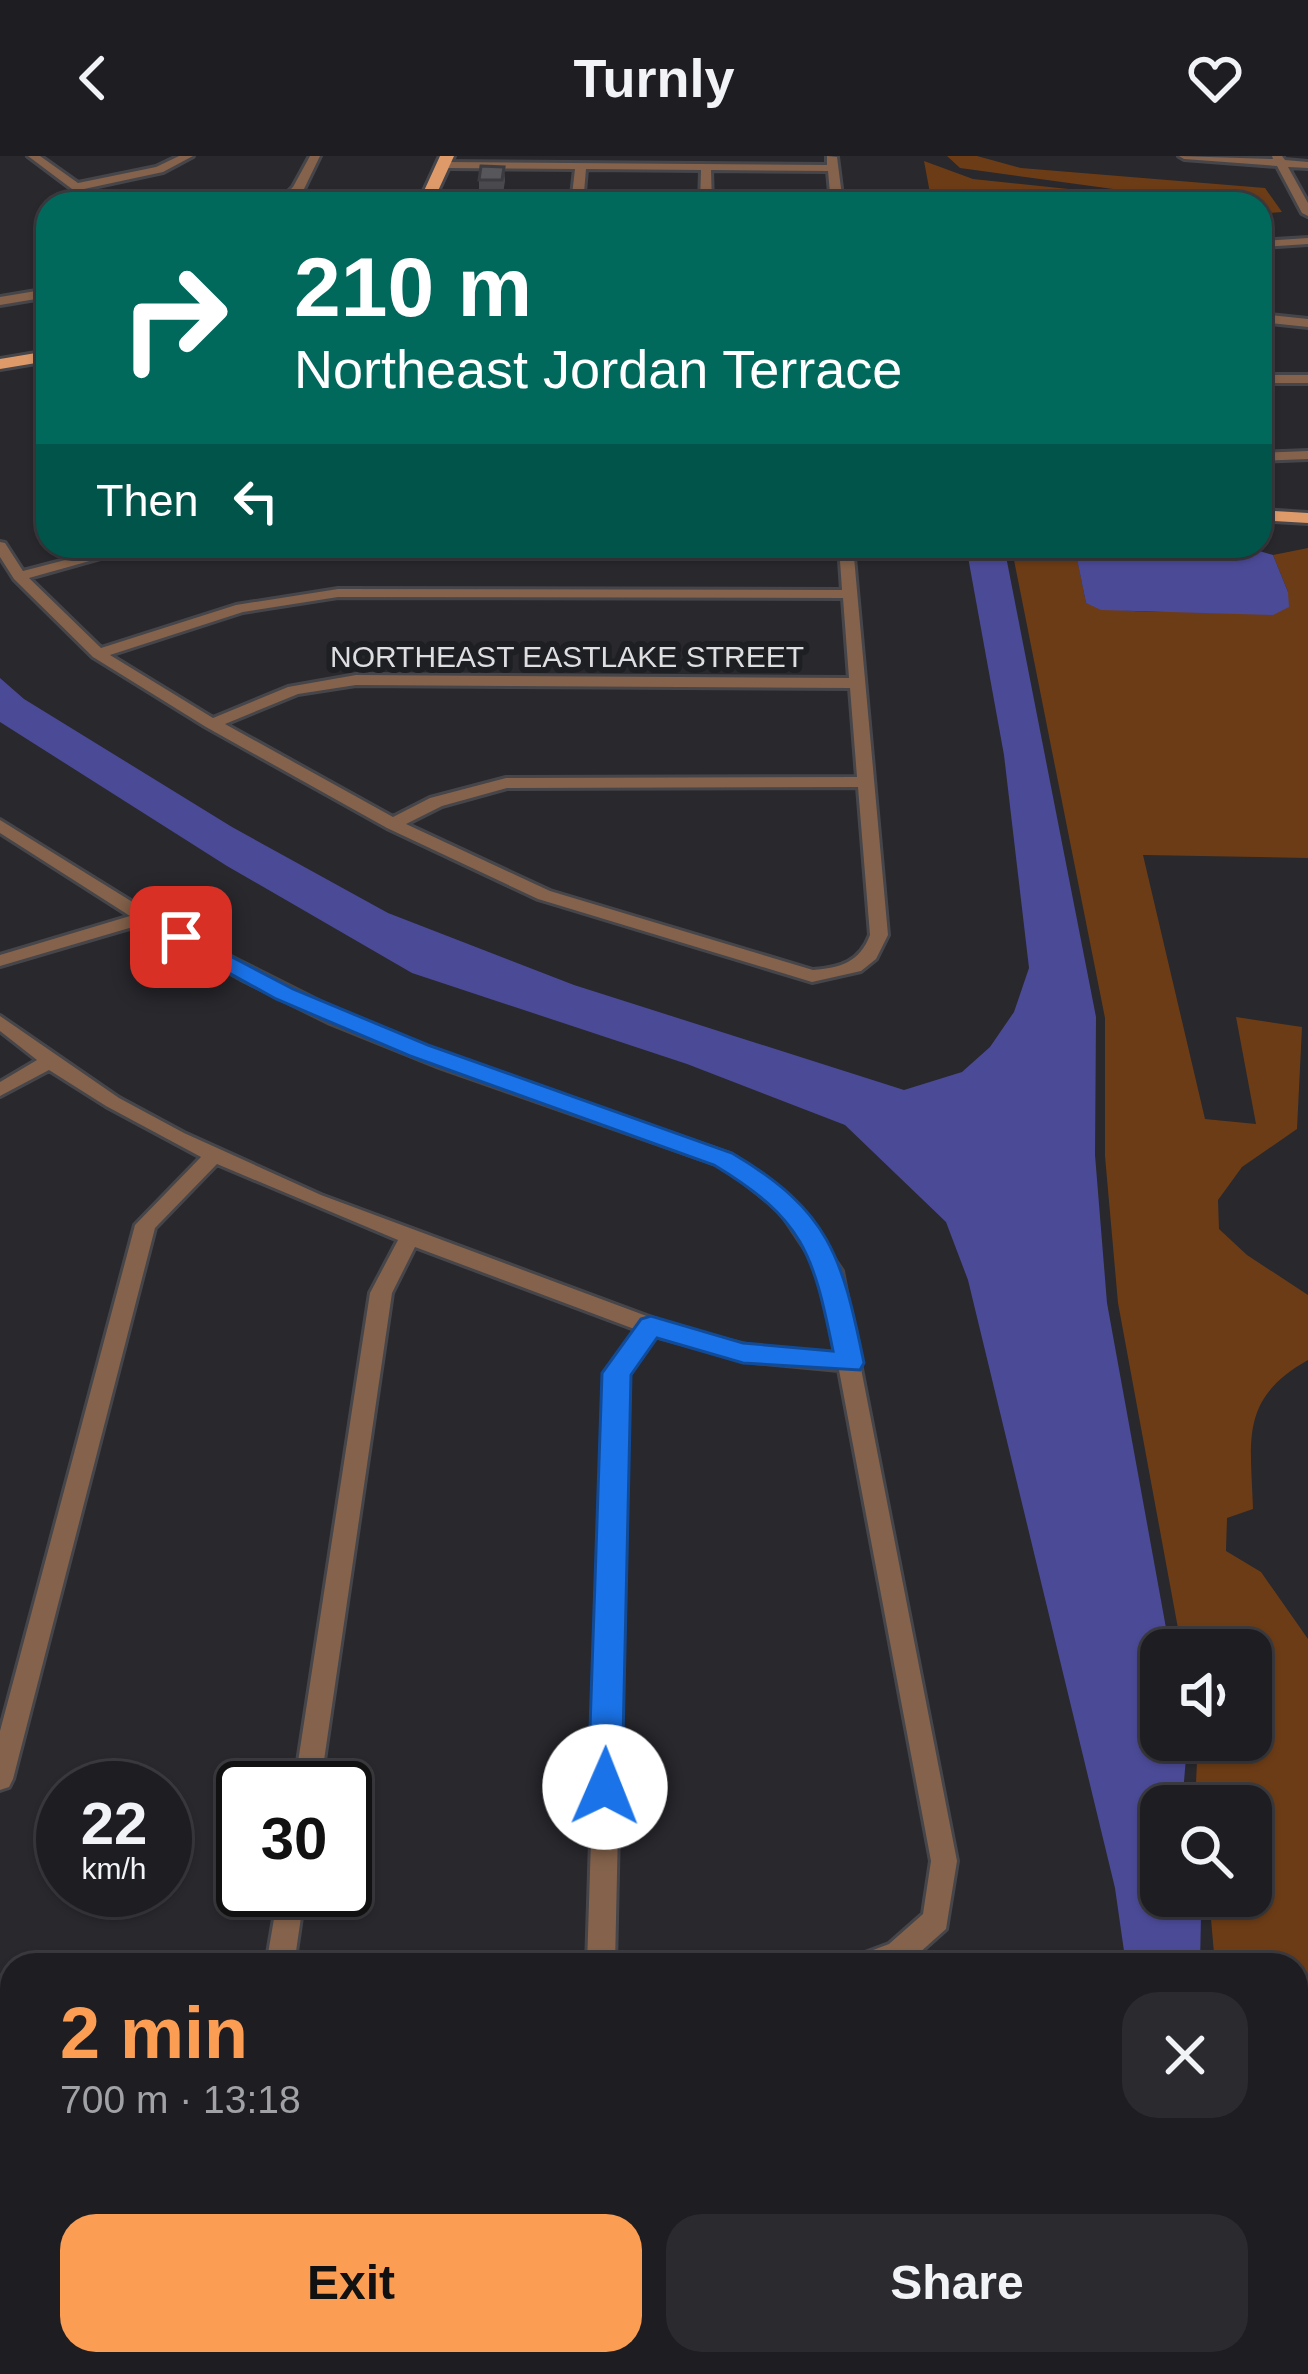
<!DOCTYPE html>
<html lang="en">
<head>
<meta charset="utf-8">
<style>
  :root { --surface:#1e1e22; --page:#2b2b2f; --text:#f1f3f6; --muted:#a1a2a5; --line:#3c3c40; --accent:#fc9d54 }
  body { margin:0; font-family:Arial,sans-serif; background:var(--page); color:var(--text); height:100vh; display:flex; flex-direction:column; font-size:45px; white-space:nowrap }
  * { box-sizing:border-box; margin:0 }
  p { font-size:39px; color:var(--muted) }
  .icon { flex:none; width:66px; height:66px; fill:none; stroke:currentColor; stroke-width:2; stroke-linecap:round; stroke-linejoin:round }
  .map { position:relative; flex:1; overflow:hidden }
  .sheet { position:absolute; left:0px; top:1797px; width:1308px; height:423px; display:flex; flex-direction:column; background:var(--surface); border-radius:36px 36px 0 0; box-shadow:0 3px 9px #0004,0 0 0 3px var(--line) }
  .sheet>* { flex:none }
  .top-card { position:absolute; left:36px; top:36px; width:1236px; height:366px; border-radius:36px; box-shadow:0 3px 9px #0004,0 0 0 3px var(--line); background:#00695c; color:#fff; overflow:hidden }
  .fabs { position:absolute; left:1140px; top:1473px; display:grid; gap:24px }
  .fabs a { display:grid; place-items:center; width:132px; height:132px; border-radius:24px; background:var(--surface); box-shadow:0 3px 9px #0004,0 0 0 3px var(--line); font-size:60px }
  .speed { position:absolute; left:36px; top:1605px; display:flex; gap:24px; font-size:60px; font-weight:700; text-align:center }
  .speed>* { display:grid; place-content:center; width:156px; height:156px; border-radius:50%; background:var(--surface); box-shadow:0 3px 9px #0004,0 0 0 3px var(--line); line-height:1 }
  .speed small { font-size:30px; font-weight:400 }
  .speed .limit { border:6px solid #111; border-radius:18px; background:#fff; color:#111 }
  .pin { position:absolute; display:grid; place-items:center; width:102px; height:102px; color:#fff; margin:-51px; border-radius:24px; box-shadow:0 6px 18px #0006 }
  .me { position:absolute; width:132px; margin:-66px; rotate:1deg; stroke-linejoin:round; filter:drop-shadow(0 0 9px #0008) }
  .turn { display:flex; align-items:center; gap:42px; height:252px; padding:0 60px; font-size:54px }
  .turn .icon { width:156px; height:156px; stroke-width:2.5 }
  .turn b { display:block; font-size:84px; line-height:102px }
  .then { display:flex; align-items:center; height:114px; padding:0 60px; background:#0003; gap:24px; font-size:45px }
  .round { display:grid; place-items:center; flex:none; width:126px; height:126px; border-radius:36px; background:var(--page) }
  .headline { display:flex; align-items:center; justify-content:space-between; height:204px; padding:0 60px }
  h1 { font-size:72px; font-weight:800; line-height:90px; color:var(--accent) }
  .button { display:flex; gap:24px; margin-top:auto; padding:24px 60px }
  .button a { flex:1; height:138px; border-radius:36px; background:var(--accent); color:#111; font-size:48px; font-weight:800; line-height:138px; text-align:center }
  .button a+a { background:var(--page); color:var(--text) }
  header { display:flex; justify-content:space-between; align-items:center; height:156px; padding:0 60px; background:var(--surface); font-size:54px; font-weight:800 }
  .map>svg:first-child { display:block }
  .green { fill:#6c3c16 }
  .water { fill:#4b4a97 }
  .lines { fill:none; stroke-linecap:round; stroke-linejoin:round }
  .minor-casing { stroke:#45454a; stroke-width:6 }
  .major-casing { stroke:#45454a; stroke-width:6 }
  .minor { fill:#84624b; fill-rule:evenodd }
  .major { fill:#de9a69; fill-rule:evenodd }
  .wall { fill:#4a4a4e }
  .building { fill:#56565b; stroke:#3c3c40; stroke-width:3 }
  .route { fill:#1a73e8; stroke:#114b97; stroke-width:3 }
  .labels { text-anchor:middle; stroke-width:12; stroke-linejoin:round; paint-order:stroke }
  .far-street-label { font-size:30px; fill:#dedee1; stroke:#1e1f23 }
</style>
</head>
<body>
<header><svg class="icon" aria-label="back" viewBox="0 0 24 24"><path d="M15 5l-7 7 7 7"/></svg>Turnly<svg class="icon" aria-label="heart" viewBox="0 0 24 24"><path d="M12 20l-8-8c-3-5 5-10 8-4 3-6 11-1 8 4z"/></svg></header>
<div class="map">
<svg width="1308" height="2218" viewBox="0 0 1308 2218">
  <rect width="100%" height="100%" fill="#28282d"/>
  <path class="green" d="M947,0H977L1021,12L1265,32L1282,56L1260,58V48H1104L1117,41L1113,33L960,12Z
    M924,5L973,23L1088,35L1092,40L1071,48H932Z
    M1308,392V702L1143,699L1205,963L1256,968L1236,861L1302,871L1297,973L1242,1011L1218,1044L1219,1073L1247,1099L1308,1139V1204C1239,1243 1251,1284 1253,1353L1227,1362L1226,1395L1261,1416L1308,1483V2144L1296,2074V1809H1215L1209,1740H1251V1650L1195,1649L1198,1584H1251V1494H1182L1118,1147L1105,1000V862L1014,404L1077,402L1086,447C1155,466 1220,450 1288,436L1273,399Z
    M12,2131V2208H155L156,2218H0V2133Z
    M1296,2157L1306,2218H661L686,2208H1296Z"/>
  <path class="water" d="M966,390H1004L1096,861L1095,999L1107,1147L1170,1494H1161V1584H1186L1187,1589L1182,1650H1161V1740H1196L1201,1760L1200,1809H1126L1115,1732L968,1124L946,1066L845,969L687,908L412,817L227,710L0,566V522L24,543L232,671L388,757L574,829L904,934L962,916L990,891L1014,856L1029,812L1004,599Z
    M1256,394L1273,399L1288,436L1289,451L1273,459L1101,454L1086,447L1076,398L1192,400Z
    M630,2208H783L770,2218H616Z"/>
  <g class="lines">
    <defs>
      <path id="minor" d="M28,0H40L78,27L156,11L179,0H193L163,16L84,33L97,48H85L72,33Z
        M310,0H320L304,33L288,48H276L293,31Z
        M827,0L837,1L843,48H831L828,15L711,14L712,48H700L701,14L586,13L583,48H571L575,13L445,12L440,9L445,6L827,9Z
        M1179,0L1273,3L1272,0H1282L1285,4L1308,6V12L1288,11L1308,47V60L1302,57L1277,10L1184,3Z
        M1308,82V88L1260,91V85Z
        M48,133V141L0,149V141Z
        M1260,158L1308,163V171L1260,166Z
        M1260,219H1308V227H1260Z
        M1308,295V303L1260,305V297Z
        M0,386L5,387L23,415L119,390H143L29,422L101,492L236,449L338,433L842,434L839,390H853L888,779L876,803L861,815L812,826L538,743L387,672L206,571L93,501L14,423L0,401ZM338,441L843,442L849,522L356,519L288,531L213,562L110,499L243,456ZM356,529L850,532L857,621L506,622L430,642L393,661L225,568L298,538ZM858,631L870,779C860,806 840,812 813,814L550,735L406,668L442,650L507,632Z
        M0,664L181,776L344,858L453,902L730,998L767,1022L794,1045L842,1115L957,1705L946,1773L909,1806L900,1809H853L857,1800L889,1788L923,1758L931,1705L839,1214L754,1206L655,1180L628,1218L615,1809H587L606,1217L637,1174L415,1091L392,1137L320,1632H294L370,1137L398,1084L217,1008L155,1072L13,1623L9,1631L0,1634V1575L135,1069L201,1001L106,950L49,914L0,940V926L37,904L0,875V860L119,942L184,977L321,1039L687,1175L754,1191L836,1198L820,1115L780,1055L736,1020L716,1008L439,911L330,867L241,823L143,768L0,810V799L130,760L0,677Z
        M279,1734H305L294,1809H266Z
        M0,2093L12,2094V2124L0,2123Z"/>
      <path id="major" d="M440,0H454L432,48H418Z
        M48,195V205L0,213V203Z
        M1260,354L1308,357V367L1260,364Z"/>
    </defs>
    <use href="#minor" class="minor-casing"/>
    <use href="#major" class="major-casing"/>
    <use href="#minor" class="minor"/>
    <use href="#major" class="major"/>
  </g>
  <path class="wall" d="M504,11L505,25L503,38H479V24Z"/>
  <path class="building" d="M481,10L504,11L502,24H479Z"/>
  <path class="route" d="M181,774L293,833L428,889L732,997C830,1055 842,1100 864,1207L860,1214L743,1207L657,1182L631,1219L622,1631L617,1642L605,1646L593,1642L588,1631L602,1217L641,1163L651,1160L743,1187L833,1195C813,1096 803,1063 714,1009L410,900L276,843L173,786L169,781Z"/>
  <g class="labels">
    <g class="far-street-label">
      <text x="567" y="511">NORTHEAST EASTLAKE STREET</text>
    </g>
  </g>
</svg>
<div class="fabs">
<a><svg class="icon" aria-label="sound" viewBox="0 0 24 24"><path d="M4 9h4l5-4v14l-5-4H4zM17 9q2 3 0 6"/></svg></a>
<a><svg class="icon" aria-label="search" viewBox="0 0 24 24"><circle cx="10" cy="10" r="6"/><path d="M15 15l6 6"/></svg></a>
</div>
<div class="speed"><div>22<small>km/h</small></div><div class="limit">30</div></div>
<div class="pin" style="left:181px;top:781px;background:#d93025"><svg class="icon" aria-label="arrive" viewBox="0 0 24 24"><path d="M6 21V4h12l-3 4 3 4H6"/></svg></div>
<svg class="me" style="left:605px;top:1631px" viewBox="-20 -20 40 40"><circle r="19" fill="#fff"/><path d="M0-13L10 11 0 6-10 11z" fill="#1a73e8"/></svg>
<div class="top-card">
<div class="turn"><svg class="icon" aria-label="right" viewBox="0 0 24 24"><path d="M7 20v-9h11M14 6l5 5-5 5"/></svg><div><b>210 m</b>Northeast Jordan Terrace</div></div>
<div class="then">Then<svg class="icon" aria-label="left" viewBox="0 0 24 24"><path d="M17 20v-9H6M10 6l-5 5 5 5"/></svg></div>
</div>
<section class="sheet">
<div class="headline"><div><h1>2 min</h1><p>700 m · 13:18</p></div><a class="round"><svg class="icon" aria-label="close" viewBox="0 0 24 24"><path d="M6 6l12 12M18 6L6 18"/></svg></a></div>
<div class="button"><a>Exit</a><a>Share</a></div>
</section>
</div>
</body>
</html>
